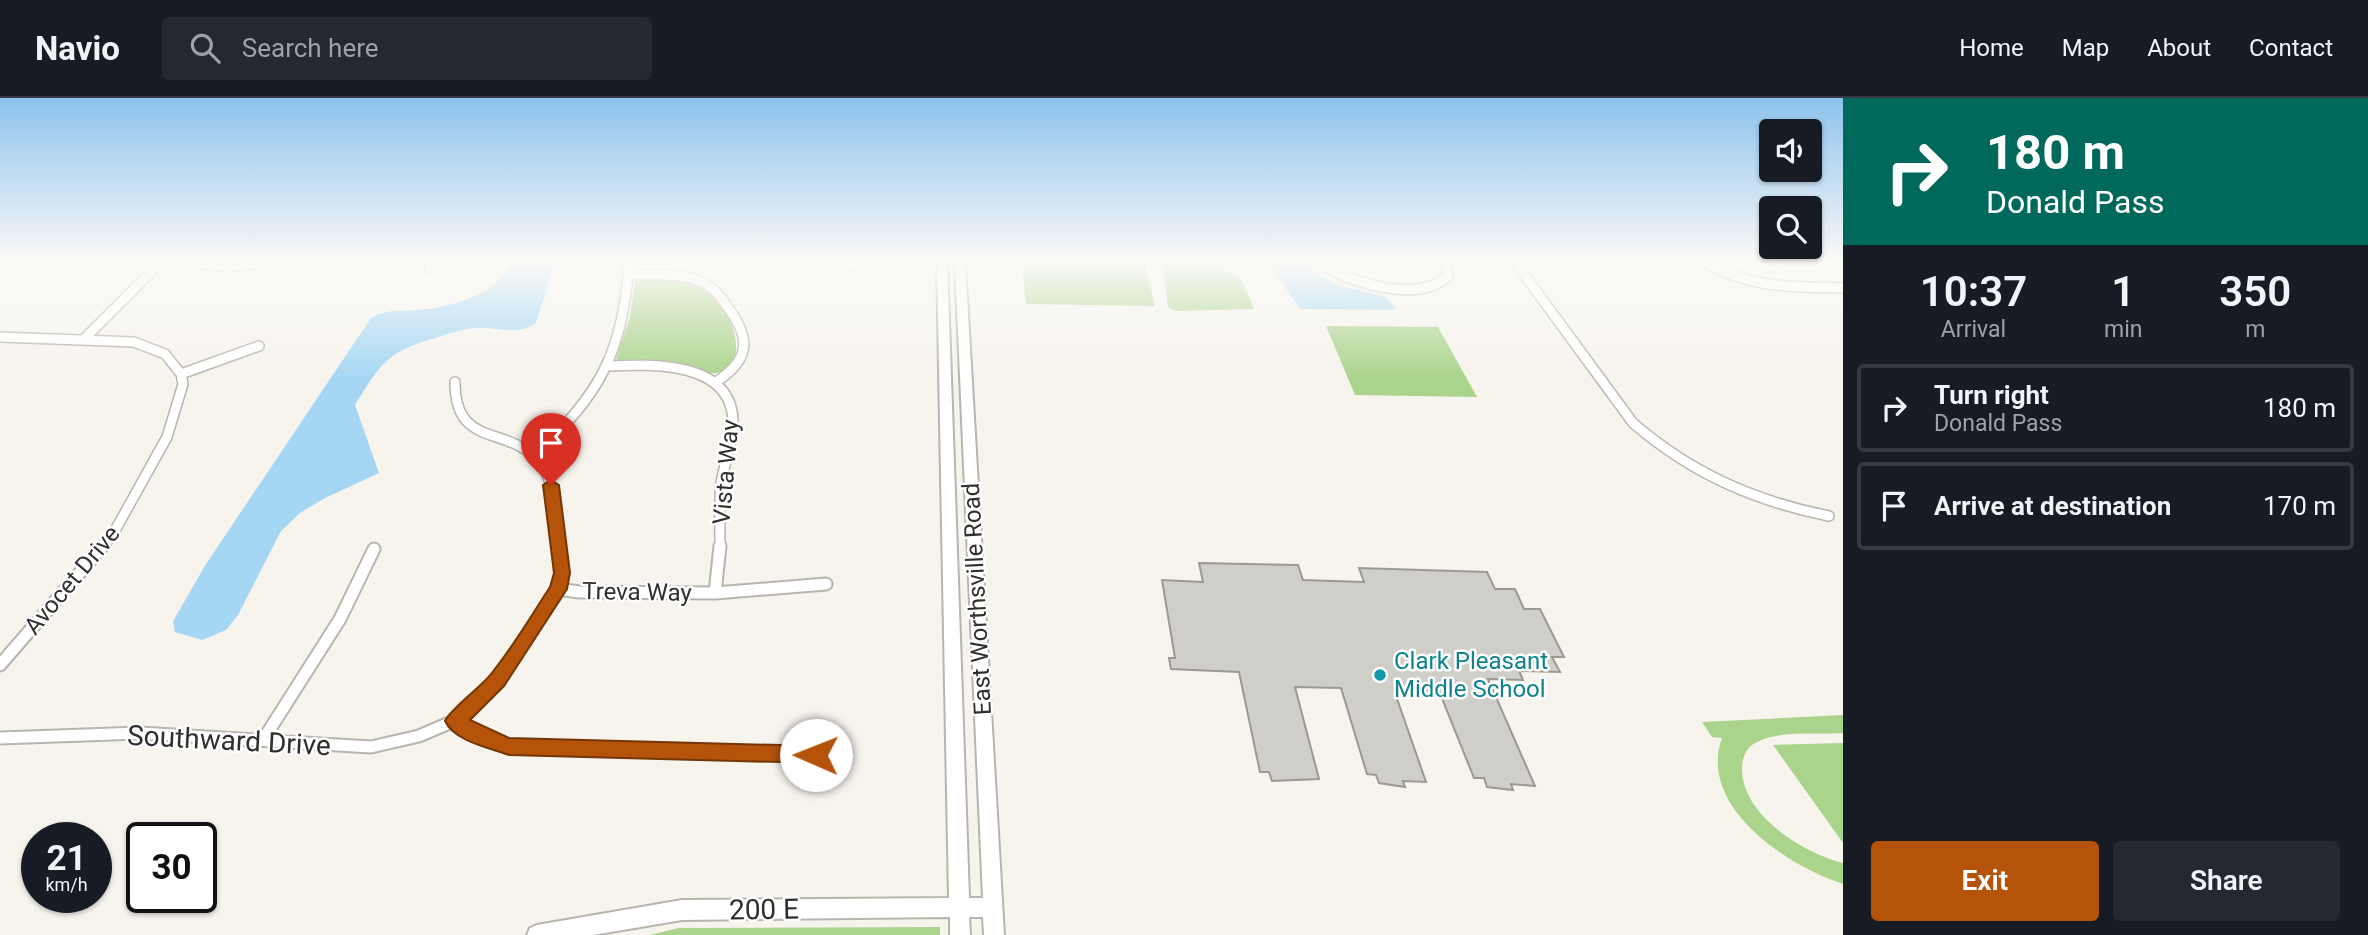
<!DOCTYPE html>
<html lang="en">
<head>
<meta charset="utf-8">
<style>
  :root { --surface:#171b24; --page:#242831; --text:#f1f3f6; --muted:#9ea1a6; --line:#363941; --accent:#b45309 }
  body { margin:0; font-family:Roboto,sans-serif; background:var(--page); color:var(--text); height:100vh; display:flex; flex-direction:column; font-size:26px; white-space:nowrap }
  * { box-sizing:border-box; margin:0 }
  p { font-size:23px; color:var(--muted) }
  .icon { flex:none; width:38px; height:38px; fill:none; stroke:currentColor; stroke-width:2; stroke-linecap:round; stroke-linejoin:round }
  .map { position:relative; flex:1; overflow:hidden }
  .details { display:flex; flex-direction:column; background:var(--surface); width:525px }
  .details>* { flex:none }
  .hud { background:#00695c; color:#fff; overflow:hidden }
  .tools { position:absolute; left:1759px; top:21px; display:grid; gap:14px }
  .tools a { display:grid; place-items:center; width:63px; height:63px; border-radius:7px; background:var(--surface); box-shadow:0 2px 5px #0004; font-size:35px }
  .speed { position:absolute; left:21px; top:724px; display:flex; gap:14px; font-size:35px; font-weight:700; text-align:center }
  .speed>* { display:grid; place-content:center; width:91px; height:91px; border-radius:50%; background:var(--surface); box-shadow:0 2px 5px #0004; line-height:1 }
  .speed small { font-size:18px; font-weight:400 }
  .speed .limit { border:4px solid #111; border-radius:10px; background:#fff; color:#111 }
  .pin { position:absolute; display:grid; place-items:center; width:60px; height:60px; color:#fff; margin:-72px -30px; border-radius:50% 50% 50% 0; rotate:-45deg; box-shadow:0 0 7px #0007 }
  .pin .icon { rotate:45deg }
  .me { position:absolute; width:77px; margin:-38px; rotate:271deg; stroke-linejoin:round; filter:drop-shadow(0 0 5px #0008) }
  .turn { display:flex; align-items:center; gap:24px; height:147px; padding:0 28px; font-size:32px }
  .turn .icon { width:91px; height:91px; stroke-width:2.5 }
  .turn b { display:block; font-size:49px; line-height:60px }
  .eta { display:flex; justify-content:space-evenly; align-items:center; height:119px; text-align:center }
  .eta b { font-size:42px; font-weight:600; line-height:49px }
  .cta { display:flex; gap:14px; margin-top:auto; padding:14px 28px }
  .cta a { flex:1; height:80px; border-radius:7px; background:var(--accent); color:#fff; font-size:28px; font-weight:600; line-height:80px; text-align:center }
  .cta a+a { background:var(--page); color:var(--text) }
  ul { padding:0; list-style:none }
  li { display:flex; align-items:center; gap:21px; height:88px; margin:0 14px 10px; padding:0 14px; border:4px solid var(--line); border-radius:7px }
  li div { flex:1 }
  li b { display:block; font-size:26px }
  li em { font-style:normal }
  header { display:flex; align-items:center; gap:42px; box-sizing:border-box; height:98px; padding:0 35px; background:var(--surface); border-bottom:2px solid var(--line) }
  header strong { font-size:33px }
  nav { display:flex; gap:38px; margin-inline-start:auto; font-size:24px }
  .search { width:490px; height:63px; background:var(--page); display:flex; align-items:center; gap:18px; box-sizing:border-box; padding:0 24px; border-radius:7px; color:var(--muted); font-size:26px }
  main { display:flex; flex:1; min-height:0 }
  .map>svg:first-child { display:block }
  .green { fill:#aad38c }
  .water { fill:#a5d7f4 }
  .building { fill:#d0cec8; stroke:#9b9993; stroke-width:2 }
  .lines { fill:none; stroke-linecap:round; stroke-linejoin:round }
  .street-far1-casing { stroke:#b8b5af; stroke-width:12 }
  .street-casing { stroke:#b8b5af; stroke-width:15 }
  .secondary-casing { stroke:#b8b5af; stroke-width:4 }
  .street-far1 { stroke:#fff; stroke-width:9 }
  .street { stroke:#fff; stroke-width:11 }
  .secondary { fill:#fff; fill-rule:evenodd }
  .route { fill:#b45309; stroke:#753606; stroke-width:2 }
  .culture-dot { fill:#0f9aa8; stroke:#fff; stroke-width:2.5 }
  .labels { text-anchor:middle; stroke-width:5; stroke-linejoin:round; paint-order:stroke }
  .street-label { font-size:24px; fill:#312f2d; stroke:#fff }
  .culture-label { font-size:24px; fill:#0d838f; stroke:#fff; text-anchor:start }
  .near-street-label { font-size:28px; fill:#312f2d; stroke:#fff }
</style>
</head>
<body>
<header>
<strong>Navio</strong>
<div class="search"><svg class="icon" aria-label="search" viewBox="0 0 24 24"><circle cx="10" cy="10" r="6"/><path d="M15 15l6 6"/></svg>Search here</div>
<nav><a>Home</a><a>Map</a><a>About</a><a>Contact</a></nav>
</header>
<main>
<div class="map">
<svg width="1843" height="837" viewBox="0 0 1843 837">
  <rect width="100%" height="100%" fill="#f7f4ee"/>
  <path class="green" d="M1022,164L1145,166L1155,208L1026,206Z
    M1162,164H1207L1240,179L1254,211L1175,213L1168,209Z
    M672,181C687,184 704,187 716,199C732,215 752,270 716,275C703,277 688,267 675,265C656,262 633,269 616,261L630,219L635,185L647,181Z
    M1326,228L1438,229L1477,299L1355,297Z
    M1843,617V635C1817,637 1774,631 1752,647C1745,652 1742,662 1742,671C1742,717 1803,755 1843,765V786C1787,768 1697,708 1722,640L1712,639L1702,624Z
    M1843,645V745L1773,647Z
    M940,829V837H650L679,830Z"/>
  <path class="water" d="M511,164H555L536,225C518,238 498,229 478,230C463,230 449,236 435,240C388,253 380,266 355,307L379,375L325,400L300,415L281,433L238,517L226,532L202,542L175,534L173,523L206,466L371,220C391,210 397,214 418,212C451,209 497,198 511,164Z
    M1268,164H1299L1336,187L1384,198L1395,209L1392,212L1300,211Z"/>
  <path class="building" d="M1199,465L1298,467L1303,482L1364,484L1359,470L1487,474L1495,491H1515L1524,511H1540L1564,559H1552L1560,574L1519,573L1523,582L1488,581L1535,688L1511,686L1513,692L1487,689L1484,680H1474L1439,593L1394,592L1426,684L1403,683L1405,689L1379,685L1376,677L1367,676L1341,590L1295,589L1319,681L1272,683L1269,674H1260L1239,574L1171,571L1169,560H1175L1162,482L1203,484Z"/>
  <g class="lines">
    <defs>
      <path id="street-far1" d="M187,164L226,169L270,164
        M851,164V168
        M1318,164C1347,185 1420,206 1448,178L1444,164
        M1515,164L1633,325C1691,375 1754,403 1829,418
        M1704,164C1747,190 1794,189 1843,190
        M429,170L434,164
        M629,177C653,177 682,174 704,185C714,190 721,199 727,208C751,240 751,261 716,284
        M0,239L134,244L165,256L181,276L183,286L167,339L112,438L101,450
        M85,240L161,164
        M607,268C651,266 734,262 733,326C733,346 724,365 721,385C719,406 720,428 720,450
        M181,276L259,248
        M455,284C455,353 510,325 541,366C557,389 556,423 559,450
        M534,356C600,300 624,250 629,164"/>
      <path id="street" d="M558,491L579,494L715,495L826,486
        M715,495L720,448
        M0,567L103,448
        M454,623L509,649L815,657
        M0,640L140,635L371,649L419,638L454,623L473,609L497,582L558,491L562,475L559,448
        M263,642L340,521L374,451"/>
      <path id="secondary" d="M937,164H947L969,800H983L955,164H965L1004,837H984L983,819H969L970,837H950V819L682,822L593,837H527L530,830L537,827L682,802L949,800Z"/>
    </defs>
    <use href="#street-far1" class="street-far1-casing"/>
    <use href="#street" class="street-casing"/>
    <use href="#secondary" class="secondary-casing"/>
    <use href="#street-far1" class="street-far1"/>
    <use href="#street" class="street"/>
    <use href="#secondary" class="secondary"/>
  </g>
  <linearGradient id="sky" x2="0" y2="1"><stop stop-color="#8dc2ed"/><stop offset="0.58" stop-color="#fbfaf7"/><stop offset="1" stop-color="#fbfaf7" stop-opacity="0"/></linearGradient>
  <rect width="1843" height="281" fill="url(#sky)"/>
  <path class="route" d="M551,382L559,387L570,475L567,491L504,588L470,622L509,640L816,648L822,651L825,657L822,663L816,665L509,657C490,650 454,643 445,623C451,610 480,590 491,576C513,549 531,518 550,489L554,475L543,387Z"/>
  <circle class="culture-dot" cx="1380" cy="577" r="7"/>
  <g class="labels">
    <g class="street-label">
      <text transform="translate(726 374) rotate(-85)" y="8">Vista Way</text>
      <text transform="translate(72 482) rotate(-50)" y="8">Avocet Drive</text>
      <text transform="translate(637 494) rotate(1)" y="8">Treva Way</text>
      <text transform="translate(977 501) rotate(-93)" y="8">East Worthsville Road</text>
    </g>
    <g class="culture-label">
      <text x="1394" y="571">Clark Pleasant<tspan x="1394" dy="28">Middle School</tspan></text>
    </g>
    <g class="near-street-label">
      <text transform="translate(229 642) rotate(3)" y="10">Southward Drive</text>
      <text transform="translate(764 811) rotate(-1)" y="10">200 E</text>
    </g>
  </g>
</svg>
<div class="tools">
<a><svg class="icon" aria-label="sound" viewBox="0 0 24 24"><path d="M4 9h4l5-4v14l-5-4H4zM17 9q2 3 0 6"/></svg></a>
<a><svg class="icon" aria-label="search" viewBox="0 0 24 24"><circle cx="10" cy="10" r="6"/><path d="M15 15l6 6"/></svg></a>
</div>
<div class="speed"><div>21<small>km/h</small></div><div class="limit">30</div></div>
<div class="pin" style="left:551px;top:387px;background:#d93025"><svg class="icon" aria-label="arrive" viewBox="0 0 24 24"><path d="M6 21V4h12l-3 4 3 4H6"/></svg></div>
<svg class="me" style="left:816px;top:657px" viewBox="-20 -20 40 40"><circle r="19" fill="#fff"/><path d="M0-13L10 11 0 6-10 11z" fill="#b45309"/></svg>
</div>
<section class="details">
<div class="hud">
<div class="turn"><svg class="icon" aria-label="right" viewBox="0 0 24 24"><path d="M7 20v-9h11M14 6l5 5-5 5"/></svg><div><b>180 m</b>Donald Pass</div></div>
</div>
<div class="eta">
<div><b>10:37</b><p>Arrival</p></div>
<div><b>1</b><p>min</p></div>
<div><b>350</b><p>m</p></div>
</div>
<ul>
<li><svg class="icon" aria-label="right" viewBox="0 0 24 24"><path d="M7 20v-9h11M14 6l5 5-5 5"/></svg><div><b>Turn right</b><p>Donald Pass</p></div><em>180 m</em></li>
<li><svg class="icon" aria-label="arrive" viewBox="0 0 24 24"><path d="M6 21V4h12l-3 4 3 4H6"/></svg><div><b>Arrive at destination</b></div><em>170 m</em></li>
</ul>
<div class="cta"><a>Exit</a><a>Share</a></div>
</section>
</main>
</body>
</html>
